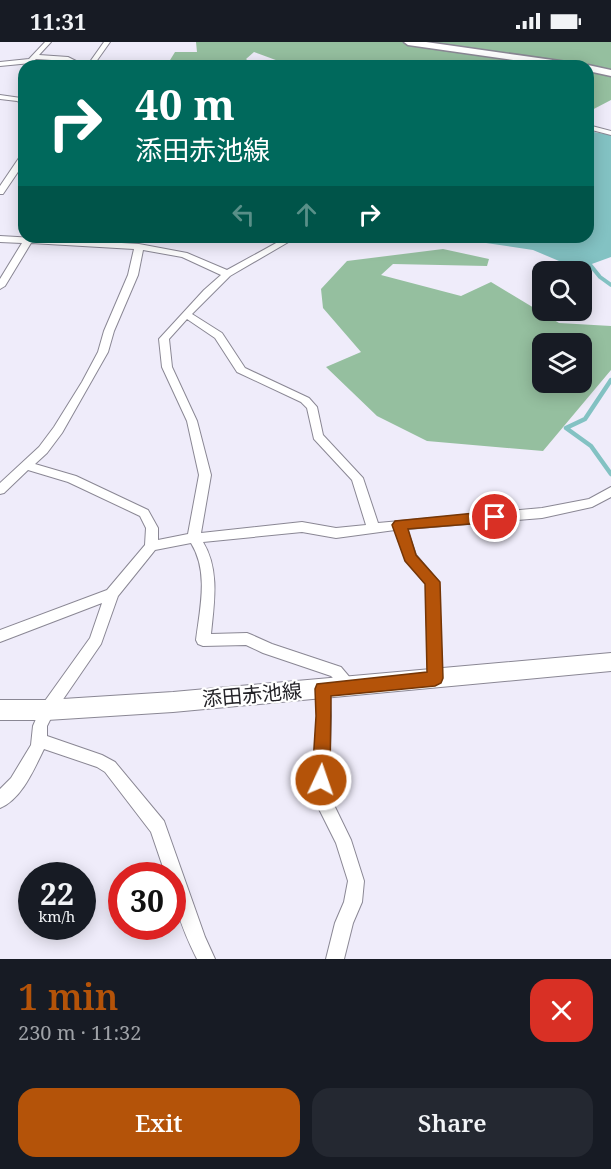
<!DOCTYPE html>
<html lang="en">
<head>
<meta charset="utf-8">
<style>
  :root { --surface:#171b24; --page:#242831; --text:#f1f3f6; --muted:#9ea1a6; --accent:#b45309 }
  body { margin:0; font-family:"Noto Serif","Noto Sans JP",serif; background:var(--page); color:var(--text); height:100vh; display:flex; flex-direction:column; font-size:22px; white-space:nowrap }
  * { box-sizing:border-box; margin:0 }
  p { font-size:20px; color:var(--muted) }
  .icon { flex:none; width:33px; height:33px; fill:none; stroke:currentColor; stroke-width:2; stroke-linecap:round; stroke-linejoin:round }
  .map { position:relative; height:917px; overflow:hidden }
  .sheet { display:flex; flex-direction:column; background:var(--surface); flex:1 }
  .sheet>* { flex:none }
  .banner { position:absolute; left:18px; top:18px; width:576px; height:183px; border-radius:18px; box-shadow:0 3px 15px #0003; background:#00695c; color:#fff; overflow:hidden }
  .buttons { position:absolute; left:532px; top:219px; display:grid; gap:12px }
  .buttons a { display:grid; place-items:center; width:60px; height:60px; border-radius:12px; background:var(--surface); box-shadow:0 3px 15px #0003; font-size:30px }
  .speed { position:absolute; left:18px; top:820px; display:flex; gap:12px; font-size:30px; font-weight:700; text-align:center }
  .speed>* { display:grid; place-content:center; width:78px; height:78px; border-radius:50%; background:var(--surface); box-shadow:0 3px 15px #0003; line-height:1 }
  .speed small { font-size:15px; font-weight:400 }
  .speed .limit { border:9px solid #d22; background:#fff; color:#111 }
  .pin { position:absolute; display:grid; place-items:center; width:51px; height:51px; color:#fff; margin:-26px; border:3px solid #fff; border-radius:50%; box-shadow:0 2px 6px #0007 }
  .me { position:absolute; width:66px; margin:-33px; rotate:3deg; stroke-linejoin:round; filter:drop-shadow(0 0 4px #0008) }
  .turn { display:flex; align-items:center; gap:21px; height:126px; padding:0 18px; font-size:27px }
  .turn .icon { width:78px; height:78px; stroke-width:2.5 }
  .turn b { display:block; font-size:42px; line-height:51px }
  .lanes { display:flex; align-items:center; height:57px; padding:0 18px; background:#0003; justify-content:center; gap:30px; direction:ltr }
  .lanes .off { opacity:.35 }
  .round { display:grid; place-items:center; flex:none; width:63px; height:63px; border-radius:18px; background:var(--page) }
  .overview { display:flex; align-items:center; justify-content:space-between; height:102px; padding:0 18px }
  h1 { font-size:36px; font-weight:600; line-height:45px; color:var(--accent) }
  .primary-button { display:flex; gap:12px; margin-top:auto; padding:12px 18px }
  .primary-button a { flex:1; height:69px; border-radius:18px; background:var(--accent); color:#fff; font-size:24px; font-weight:600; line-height:69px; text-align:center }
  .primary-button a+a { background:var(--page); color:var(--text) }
  .status { display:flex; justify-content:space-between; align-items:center; height:42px; padding:0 30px; background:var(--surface); direction:ltr }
  .status svg { height:16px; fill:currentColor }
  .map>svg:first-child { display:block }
  .forest { fill:#95bf9f; fill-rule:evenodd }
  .water { fill:#83c2c3 }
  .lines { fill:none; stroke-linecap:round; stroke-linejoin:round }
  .stream-far1 { stroke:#83c2c3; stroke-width:4 }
  .stream { stroke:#83c2c3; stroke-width:4.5 }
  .street-casing { stroke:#8a8794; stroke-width:2 }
  .secondary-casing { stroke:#8a8794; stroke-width:3 }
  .primary-casing { stroke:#8a8794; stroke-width:2 }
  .street { fill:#fff; fill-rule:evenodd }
  .secondary { fill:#fff; fill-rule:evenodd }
  .primary { fill:#fff; fill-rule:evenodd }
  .route { fill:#b45309; stroke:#753606; stroke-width:1.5 }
  .labels { text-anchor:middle; stroke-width:4.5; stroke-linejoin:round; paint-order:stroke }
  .near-street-label { font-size:20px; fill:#252429; stroke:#fff }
</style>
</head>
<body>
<div class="status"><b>11:31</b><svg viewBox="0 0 49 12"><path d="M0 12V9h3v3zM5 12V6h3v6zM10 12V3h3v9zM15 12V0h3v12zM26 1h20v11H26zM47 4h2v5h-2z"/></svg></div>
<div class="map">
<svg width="611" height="917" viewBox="0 0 611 917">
  <rect width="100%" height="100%" fill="#efecfa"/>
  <path class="forest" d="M196,0H611V58L588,70V24H292L254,10L246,17L254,24H156L167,23L175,10H197Z
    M443,207L489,217L487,224L393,222L381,233L461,254L491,240L559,281L611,284V328L543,409L427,399L377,374L326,325L361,310L323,266L321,247L347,219ZM543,302H582V340H543Z"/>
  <path class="water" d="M588,89L611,93V215L578,227L533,208L445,195H588Z"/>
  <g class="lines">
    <path class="stream-far1" d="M587,219L600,235L611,243"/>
    <path class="stream" d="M611,338L585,377L566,386L591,404L611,432"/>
    <defs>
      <path id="street" d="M45,0H51L39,13L68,15L86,24H78L67,19L36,17L31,21L0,24V20L29,17Z
        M104,0H110L93,24H87Z
        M0,53L21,56L24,58V63L17,59L0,57Z
        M588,83L611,89V93L588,87Z
        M21,113H24V121L3,152H0V144Z
        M0,194L139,202L187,211L227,228L287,195H297L230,234L192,272L222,291L245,326L309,356L317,365L323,393L363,436L378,481L542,466L589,457L611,445V455L592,465L542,476L407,487L416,513L439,540L442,636L440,640L435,642L430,640L428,636L426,542L406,518L395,488L336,496L302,490L203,500C220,528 214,561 211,592L247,591L252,593L272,602L341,625L357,644L355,648L350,650L345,648L331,634L263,611L246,603L203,604L198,602L196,598C200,566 209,530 191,501L155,508L118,554L101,602L53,672L47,684V694L102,713L115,720L164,779L205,895L215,917H197C184,891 172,862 172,834H166L151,790L105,730L97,725L44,707C34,727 22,757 0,766V747L11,736L31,703L33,684L42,663L90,596L102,561L0,600V588L107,548L145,503L146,486L140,474L68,440L28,428L4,451L0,452V441L39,405L54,385L82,340L98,310L104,289L128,233L134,207L31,201L5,244L0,247V237L22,201L0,200ZM143,208L182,215L221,233L204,248L159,297L162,325L187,379L199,433L188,492L158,498V486L148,468L76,434L35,422L47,411L62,391L108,310L114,289L138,233ZM187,277L215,296L237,330L301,360L307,366L314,397L352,438L366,483L336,486L302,480L201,491L211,433L197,379L172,325L169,297Z
        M323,641L328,643L330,647L331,674L329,738L335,765L351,798L364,839L362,860L353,881L344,917H326L335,881L344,860L348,839L336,801L319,767L313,738L317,674L316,647L318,643Z"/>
      <path id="secondary" d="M404,0H426L574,21L578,24H556L408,3Z
        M588,23L611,28V34L588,29V24H585Z"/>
      <path id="primary" d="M611,611V629L173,670L47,678H0V658H47L173,650Z"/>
    </defs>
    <use href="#street" class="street-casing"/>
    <use href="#secondary" class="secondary-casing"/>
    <use href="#primary" class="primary-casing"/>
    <use href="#street" class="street"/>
    <use href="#secondary" class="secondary"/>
    <use href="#primary" class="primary"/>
  </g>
  <path class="route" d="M495,469L501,475L495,480L408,487L416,513L440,540L443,636L441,641L435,644L331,654L330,738L327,744L321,747L314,744L312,738L316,674L315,647L317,642L427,630L425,542L405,519L392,483L395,479Z"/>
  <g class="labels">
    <g class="near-street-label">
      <text transform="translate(252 653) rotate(-5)" y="7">添田赤池線</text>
    </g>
  </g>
</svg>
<div class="buttons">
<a><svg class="icon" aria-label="search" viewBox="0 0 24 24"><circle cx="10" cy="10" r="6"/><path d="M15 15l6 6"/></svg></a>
<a><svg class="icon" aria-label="layers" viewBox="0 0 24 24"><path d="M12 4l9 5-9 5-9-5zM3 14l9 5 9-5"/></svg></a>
</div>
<div class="speed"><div>22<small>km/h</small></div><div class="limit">30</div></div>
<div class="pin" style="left:495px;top:475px;background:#d93025"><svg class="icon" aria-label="arrive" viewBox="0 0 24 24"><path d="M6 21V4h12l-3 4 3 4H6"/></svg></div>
<svg class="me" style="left:321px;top:738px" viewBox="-20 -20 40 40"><circle r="17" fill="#b45309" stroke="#fff" stroke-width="3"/><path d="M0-11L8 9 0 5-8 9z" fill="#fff"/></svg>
<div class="banner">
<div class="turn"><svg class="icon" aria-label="right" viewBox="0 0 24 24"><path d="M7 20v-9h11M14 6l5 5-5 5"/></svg><div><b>40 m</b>添田赤池線</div></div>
<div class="lanes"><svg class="icon off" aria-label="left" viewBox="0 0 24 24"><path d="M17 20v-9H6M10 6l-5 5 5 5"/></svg><svg class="icon off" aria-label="ahead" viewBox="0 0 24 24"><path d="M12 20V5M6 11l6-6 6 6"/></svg><svg class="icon" aria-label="right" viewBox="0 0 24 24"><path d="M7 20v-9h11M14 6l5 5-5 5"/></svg></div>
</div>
</div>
<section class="sheet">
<div class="overview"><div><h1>1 min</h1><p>230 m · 11:32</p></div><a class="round" style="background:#d93025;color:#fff"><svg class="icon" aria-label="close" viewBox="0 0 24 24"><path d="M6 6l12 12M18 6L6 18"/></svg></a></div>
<div class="primary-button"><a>Exit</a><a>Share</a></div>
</section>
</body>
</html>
